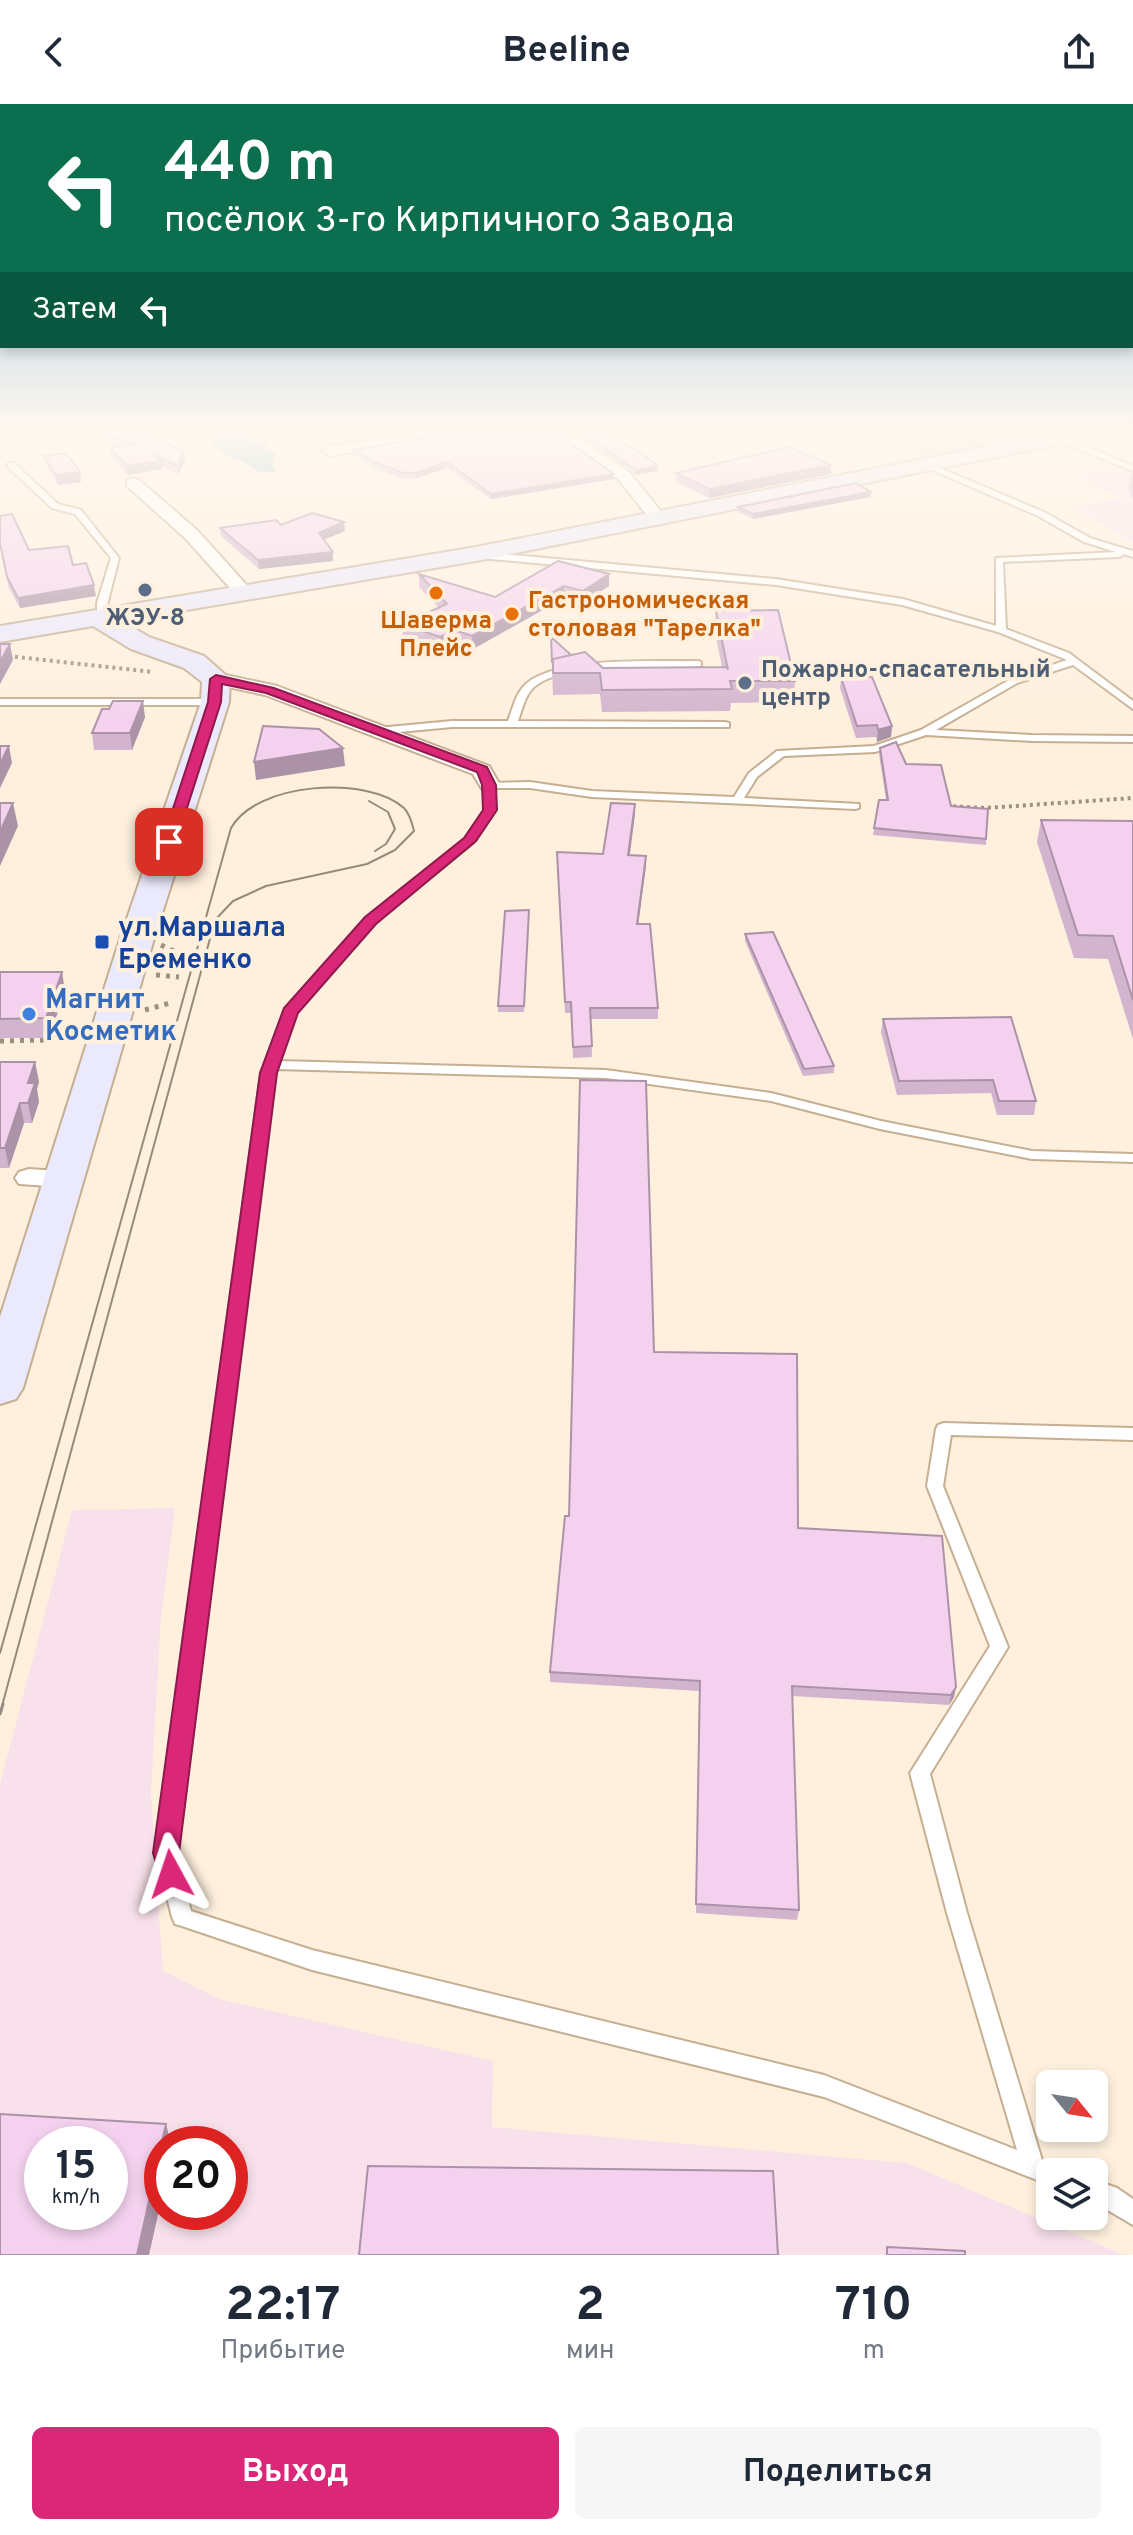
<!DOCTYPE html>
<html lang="ru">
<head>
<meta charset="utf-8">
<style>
  :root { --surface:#fff; --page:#f6f6f7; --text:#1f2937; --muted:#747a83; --accent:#db2777 }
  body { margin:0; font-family:Overpass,sans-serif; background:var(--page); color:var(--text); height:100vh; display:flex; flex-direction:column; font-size:30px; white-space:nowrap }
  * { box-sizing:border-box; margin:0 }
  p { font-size:26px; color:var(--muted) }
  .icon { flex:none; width:44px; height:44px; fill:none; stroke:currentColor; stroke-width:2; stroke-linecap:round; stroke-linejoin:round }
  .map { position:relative; height:2151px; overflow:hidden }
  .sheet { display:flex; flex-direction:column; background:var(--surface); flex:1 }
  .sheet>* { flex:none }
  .hud { position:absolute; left:0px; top:0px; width:1134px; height:244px; box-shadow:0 4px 12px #0003; background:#0b6e4f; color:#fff; overflow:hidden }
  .needle { width:52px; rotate:120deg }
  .fabs { position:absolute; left:1036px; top:1966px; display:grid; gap:16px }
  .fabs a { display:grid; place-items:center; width:72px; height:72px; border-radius:12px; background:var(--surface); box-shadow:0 4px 12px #0003; font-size:40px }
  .speed { position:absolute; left:24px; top:2022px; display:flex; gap:16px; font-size:40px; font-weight:700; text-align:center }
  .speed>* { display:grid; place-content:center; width:104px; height:104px; border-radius:50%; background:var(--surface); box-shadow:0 4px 12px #0003; line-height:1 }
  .speed small { font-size:20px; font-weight:400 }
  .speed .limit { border:12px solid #d22; background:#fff; color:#111 }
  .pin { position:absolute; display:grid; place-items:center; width:68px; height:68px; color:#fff; margin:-34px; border-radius:16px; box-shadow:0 4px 12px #0006 }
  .me { position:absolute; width:88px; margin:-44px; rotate:355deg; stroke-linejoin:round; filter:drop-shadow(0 0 6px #0008) }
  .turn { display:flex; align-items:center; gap:28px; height:168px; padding:0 32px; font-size:36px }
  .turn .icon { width:104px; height:104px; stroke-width:2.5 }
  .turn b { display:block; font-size:56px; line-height:68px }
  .then { display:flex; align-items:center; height:76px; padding:0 32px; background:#0003; gap:16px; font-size:30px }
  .eta { display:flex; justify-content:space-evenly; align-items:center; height:136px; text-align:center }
  .eta b { font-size:48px; font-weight:700; line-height:56px }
  .action { display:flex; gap:16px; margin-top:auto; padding:16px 32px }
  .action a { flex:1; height:92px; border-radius:12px; background:var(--accent); color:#fff; font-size:32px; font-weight:700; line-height:92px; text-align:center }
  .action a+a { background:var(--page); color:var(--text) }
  header { display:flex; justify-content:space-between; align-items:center; height:104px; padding:0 32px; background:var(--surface); font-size:36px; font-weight:700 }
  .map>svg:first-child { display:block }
  .commercial { fill:#f9e1eb; fill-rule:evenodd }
  .green { fill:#c5e1c7 }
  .water { fill:#8abcc9 }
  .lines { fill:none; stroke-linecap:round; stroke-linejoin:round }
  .lane-casing { stroke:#c6ae91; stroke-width:4 }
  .street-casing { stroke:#c6ae91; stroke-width:4 }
  .secondary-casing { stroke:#c6ae91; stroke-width:4 }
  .path-far1 { stroke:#9d9082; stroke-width:4; stroke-dasharray:3 4; stroke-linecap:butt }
  .path { stroke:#9d9082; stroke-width:5; stroke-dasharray:4 6; stroke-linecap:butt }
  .lane { fill:#fff; fill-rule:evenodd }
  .street { fill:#fff; fill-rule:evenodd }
  .secondary { fill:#ebe9fc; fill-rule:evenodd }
  .tram-far1 { stroke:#968a7c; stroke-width:2 }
  .tram { stroke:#968a7c; stroke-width:3 }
  .wall { fill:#d2b4ce }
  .shaded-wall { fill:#ab92a7 }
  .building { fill:#f4d1ef; stroke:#ab92a7; stroke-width:2; fill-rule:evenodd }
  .route { fill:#db2777; stroke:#8e194d; stroke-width:2 }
  .service-dot { fill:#5c6f8a; stroke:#fff0de; stroke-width:3 }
  .food-dot { fill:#e8710a; stroke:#fff0de; stroke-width:3 }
  .transit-dot { fill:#1a4fb4; stroke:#fff0de; stroke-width:3 }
  .shop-dot { fill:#3f7fe0; stroke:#fff0de; stroke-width:3 }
  .labels { text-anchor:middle; stroke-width:8; stroke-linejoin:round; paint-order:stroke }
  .far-food-label { font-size:24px; font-weight:bold; fill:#c56008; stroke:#fff0de; text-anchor:start }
  .far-service-label { font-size:24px; font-weight:bold; fill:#4e5e75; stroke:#fff0de }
  .transit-label { font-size:28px; font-weight:bold; fill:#164399; stroke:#fff0de; text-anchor:start }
  .shop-label { font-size:28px; font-weight:bold; fill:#366cbe; stroke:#fff0de; text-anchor:start }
</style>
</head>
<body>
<header><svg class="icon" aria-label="back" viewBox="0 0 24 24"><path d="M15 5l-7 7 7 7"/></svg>Beeline<svg class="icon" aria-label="share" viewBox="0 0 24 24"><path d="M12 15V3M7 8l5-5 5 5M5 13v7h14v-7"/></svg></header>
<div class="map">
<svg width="1133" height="2151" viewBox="0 0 1133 2151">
  <rect width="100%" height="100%" fill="#fff0de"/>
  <path class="commercial" d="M1133,361V439L1075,403L1121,394L1076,373Z
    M175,1404L161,1514L151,1690L163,1867L219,1895L493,1957L492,2023L907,2059L1124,2151H0V1680L72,1406ZM42,2040H110V2108H42ZM162,2040H230V2108H162Z"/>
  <path class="green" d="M880,325H982L986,345L929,354Z"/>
  <path class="water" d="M229,328H246L254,337L267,340L265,346L276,350L272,360L276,368H258C243,352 227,360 210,335Z"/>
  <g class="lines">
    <defs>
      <path id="lane" d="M990,325H998L1001,348L994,346Z
        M1055,332H1061L1133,362V367L1055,336Z
        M926,358L1044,408L1090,434L1133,447V453L1124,450L1120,453L1003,458L1006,525L1069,549L1133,597V605L1073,561L1017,579L936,626L1032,631L1133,632V638L1032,637L926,631L875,648L784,652L757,673L744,694L859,700V704L855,705L592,693L530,684H494L495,706L473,739L375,818L296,909L279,957L606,966L771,989L881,1017L1032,1047L1133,1050V1058L1032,1055L880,1025L771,997L606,974L276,965L176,1749L191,1807L312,1846L824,1971L1017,2046L947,1809L910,1669L990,1542L927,1382L936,1325L938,1321L944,1319L1133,1324V1336L951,1331L943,1382L1008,1543L930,1670L967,1809L1042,2056L1058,2062L1061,2068H1050V2081L824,1993L312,1866L182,1822L175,1820L172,1813L156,1749L261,969L286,905L367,814L465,735L485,706V679L530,678L592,687L734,693L749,669L777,647L874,642L921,626L1011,575L1067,556L998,528L902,501L776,481L480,454L476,451L480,448L776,475L903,495L996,522V454L1116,448L1084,438L1038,412L923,362V358Z
        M8,359H14L58,400L81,406L119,454L103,517H97V499L111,454L75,410L52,404L8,363Z
        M698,557L701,558V562C657,568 569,554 534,583C525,591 522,606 518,617L725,618L729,619V623H452L378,630L373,627L378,624L452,617H508C513,604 516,588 527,579C561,552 655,558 698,557Z
        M0,595H215L220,598L215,601H0Z
        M1094,2076L1117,2084L1133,2095V2121L1094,2098Z"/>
      <path id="street" d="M440,325H473L466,329L330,352L322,347L330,342Z
        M548,325H565L630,369L663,410V416H651L618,375Z
        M133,374L139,376L197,426L251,486L254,490L251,494H239L185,434L127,382V376Z
        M216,569L277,582L489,662L500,681L496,685H482L473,670L265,591L209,579L206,575Z
        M29,1065L74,1068L78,1074L74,1080L64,1083L19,1080L15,1074L19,1068Z"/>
      <path id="secondary" d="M1075,325H1117L1106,331L476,457L122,517L149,533L204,552L230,575L229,598L153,838L23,1284L16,1295L0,1300V1213L119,838L201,598L202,578L184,564L131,545L93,522L0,538V522L476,443Z"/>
    </defs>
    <use href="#lane" class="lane-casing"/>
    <use href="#street" class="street-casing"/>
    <use href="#secondary" class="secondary-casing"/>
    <path class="path-far1" d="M8,552L153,568
      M946,702L985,704L1133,694"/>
    <path class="path" d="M161,841L186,853
      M156,871L179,873
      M145,906L170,899
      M0,937L48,936"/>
    <use href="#lane" class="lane"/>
    <use href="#street" class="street"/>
    <use href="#secondary" class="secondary"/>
    <path class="tram-far1" d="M369,697L388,708L395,725L386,740L375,747
      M0,1549L231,724C257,678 367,671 404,704C410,710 412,719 414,727L395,746L367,760L266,782L233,797L215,816L2,1602"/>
    <path class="tram" d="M0,1610L3,1600"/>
  </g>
  <path class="wall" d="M81,325H142L184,348L185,357L178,370L161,362L162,365L128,371L111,353L110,344L119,343L91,330L82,334Z
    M329,325H422L352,336Z
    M570,325H623V326L604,331L658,362V367L636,371Z
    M466,327L614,370V375L491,395L447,364L416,374L404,375L376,365L353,351V346Z
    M44,352L80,368L81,378L58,381L46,361Z
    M831,361V370L709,394L676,378V369Z
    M1133,370V395H1132L1128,384L1131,371Z
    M871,388L870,393L753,415L738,408V403Z
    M281,421L345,427L324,436L333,457L259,465L221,432L220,424Z
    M0,440L29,446L73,461L96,492L20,504L9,484Z
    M558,457L609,482L583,499L564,494L473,545L456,539L440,546L403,533L402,520L439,504L419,483V470L495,493Z
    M716,507L795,577L794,598L731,599L730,607L602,608L600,590L553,591L551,533L571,551L603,564L722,563L715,528Z
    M841,573L892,622L891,633L877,638L876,633L856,634L840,584Z
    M109,605L145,613L132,646H94L92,629Z
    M880,644L906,660L986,735V741L873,731L879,696H886L879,650Z
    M635,710L630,751L646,762L638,820L658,904V915H591L592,953L573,954L571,909H565L557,758L603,750Z
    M1041,716L1133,717V935L1108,855L1074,854L1037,738Z
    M529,806L524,908H498V902Z
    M745,830L834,962V969L803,972L745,837Z
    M0,868L65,887L49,934H0Z
    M883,915L1036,997L1034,1011H997L991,989L897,991L881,928Z
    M0,958H35L39,978L37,985L39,998L32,1019H24L9,1064H0Z
    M654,1248L798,1424L956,1583L954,1593L949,1601L792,1592L799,1806L797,1816L696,1809L699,1587L550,1578V1568L569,1412Z"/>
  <path class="shaded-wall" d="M83,325H90L91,330L82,334L81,326Z
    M387,325H422L352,336L351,330Z
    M607,325H623V326L597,332V327Z
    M184,348L185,357L178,370L177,361Z
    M161,357L162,365L128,371L127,362Z
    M447,358V364L416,374V369Z
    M831,361V370L709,394V385Z
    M658,362V367L636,371V366Z
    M80,368L81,378L58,381L56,371Z
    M614,370V375L491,395V390Z
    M871,388L870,393L753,415V410Z
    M344,418L345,427L320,437L319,429Z
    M333,448V457L259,465L258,456Z
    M609,470V482L583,499V487Z
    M94,481L96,492L20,504L18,494Z
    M564,482V494L473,545L472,532Z
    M455,526L456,539L440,546V533Z
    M10,540L13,556L0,580V558Z
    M143,597L145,613L132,646L130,629Z
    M892,622L891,633L877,638L878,626Z
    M9,642L12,659L0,684V660Z
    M343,644L345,662L256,676L254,658Z
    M13,699L18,722L0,762V728Z
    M635,700V710L628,761V751Z
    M646,752V762L637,830V820Z
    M62,868L65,887L49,934L46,914Z
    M35,958L39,978L37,985L39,998L32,1019L28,999V979Z
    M20,999L24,1019L9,1064L5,1044Z
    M956,1583L954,1593L949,1601L951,1591Z
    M166,2020L171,2040H162V2093L149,2151H137Z"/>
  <path class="building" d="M96,325H142L184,348L177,361L153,351L161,357L127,362L110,344L133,341Z
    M340,325H387L351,330Z
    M470,325H550L614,370L491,390L447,358L416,369H404L376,359L353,346L466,327Z
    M577,325H607L597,327L637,346L658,362L636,366Z
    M789,343L831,361L709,385L676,369Z
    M66,349L80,368L56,371L44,352Z
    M856,379L871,388L753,410L738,403Z
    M312,409L344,418L319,429L333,448L258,456L220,424L276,416L281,421Z
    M12,410L29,446L68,442L73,461L86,459L94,481L18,494L7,473L0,439V412Z
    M558,457L609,470L583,487L564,482L472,532L455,526L440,533L402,520L447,500L419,470L495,493Z
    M778,506L795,577H730L732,585L602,586L600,569H553V555L585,548L603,564L727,563L728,566L716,507Z
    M551,533L571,551L553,555L552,559Z
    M0,540H10L0,558Z
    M841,573H872L892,622L878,626L877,621L857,622Z
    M113,597H143L130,629H92L102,605H109Z
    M263,622L319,625L343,644L254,658Z
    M896,638L906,660L941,661L951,702L988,705L986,735L874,724L879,696H888L880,644Z
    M0,642H9L0,660Z
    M0,699H13L0,728Z
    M611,699L635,700L628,751L646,752L637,820H650L658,904H590L592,942L573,943L571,898H565L557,748L603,750Z
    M1041,716L1133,717V896L1113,832L1078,831Z
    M529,806L524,902H498L505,807Z
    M773,828L834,962L804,965L745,830Z
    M0,868H62L46,914L0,915Z
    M1011,913L1036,997H999L993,976L899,977L883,915Z
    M0,958H35L28,979H35L28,999H20L5,1044H0Z
    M580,976L646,977L654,1248L797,1250L798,1424L942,1432L956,1583L951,1591L792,1582L799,1806L696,1800L700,1577L550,1568L565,1412H569Z
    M0,2010L166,2020L137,2151H0ZM42,2040H110V2108H42Z
    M368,2062L773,2067L778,2151H359Z
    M887,2143L965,2147V2151H887Z"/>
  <linearGradient id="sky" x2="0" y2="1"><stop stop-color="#82b7dc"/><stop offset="0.52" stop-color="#fff8f0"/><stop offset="1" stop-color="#fff8f0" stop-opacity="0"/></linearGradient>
  <rect width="1133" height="626" fill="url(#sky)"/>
  <path class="route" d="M216,571L274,584L487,663L496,681L497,706L476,737L376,820L298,909L277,969L179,1749L184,1770L180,1779L171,1782L162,1779L153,1749L260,969L284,904L365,813L464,734L483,706L482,681L477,668L266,589L222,580L221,598L176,738L174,741H164L162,738L208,598L210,575Z"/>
  <g class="service-dot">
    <circle cx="145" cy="486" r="8"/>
    <circle cx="745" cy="579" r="8"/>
  </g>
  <g class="food-dot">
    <circle cx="436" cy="489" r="8"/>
    <circle cx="512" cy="510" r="8"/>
  </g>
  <rect class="transit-dot" x="94" y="830" width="16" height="16" rx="4"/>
  <circle class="shop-dot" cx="29" cy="910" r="8"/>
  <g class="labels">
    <g class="far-food-label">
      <text x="528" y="504">Гастрономическая<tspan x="528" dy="28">столовая "Тарелка"</tspan></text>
      <text x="436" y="524" text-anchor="middle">Шаверма<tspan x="436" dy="28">Плейс</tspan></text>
    </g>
    <g class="far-service-label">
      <text x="145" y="521">ЖЭУ-8</text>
      <text x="761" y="573" text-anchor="start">Пожарно-спасательный<tspan x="761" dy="28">центр</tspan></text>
    </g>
    <g class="transit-label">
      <text x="118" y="832">ул.Маршала<tspan x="118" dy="32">Еременко</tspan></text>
    </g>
    <g class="shop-label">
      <text x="45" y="904">Магнит<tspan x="45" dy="32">Косметик</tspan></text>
    </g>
  </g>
</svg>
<div class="fabs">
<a><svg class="needle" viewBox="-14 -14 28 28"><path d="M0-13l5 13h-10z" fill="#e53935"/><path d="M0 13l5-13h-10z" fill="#747a83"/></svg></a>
<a><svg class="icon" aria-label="layers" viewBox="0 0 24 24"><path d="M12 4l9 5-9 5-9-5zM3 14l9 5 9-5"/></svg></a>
</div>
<div class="speed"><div>15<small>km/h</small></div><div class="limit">20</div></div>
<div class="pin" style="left:169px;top:738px;background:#d93025"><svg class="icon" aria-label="arrive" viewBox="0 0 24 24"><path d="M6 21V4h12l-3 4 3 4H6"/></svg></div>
<svg class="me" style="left:171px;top:1770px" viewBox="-20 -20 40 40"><path d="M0-17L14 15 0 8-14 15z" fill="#db2777" stroke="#fff" stroke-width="4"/></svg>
<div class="hud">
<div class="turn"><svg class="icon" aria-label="left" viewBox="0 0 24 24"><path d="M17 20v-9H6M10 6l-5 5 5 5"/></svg><div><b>440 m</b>посёлок 3-го Кирпичного Завода</div></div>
<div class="then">Затем<svg class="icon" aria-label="left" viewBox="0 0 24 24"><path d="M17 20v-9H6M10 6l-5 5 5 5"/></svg></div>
</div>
</div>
<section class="sheet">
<div class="eta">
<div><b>22:17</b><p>Прибытие</p></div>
<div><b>2</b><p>мин</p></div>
<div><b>710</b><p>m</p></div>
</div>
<div class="action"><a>Выход</a><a>Поделиться</a></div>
</section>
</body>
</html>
